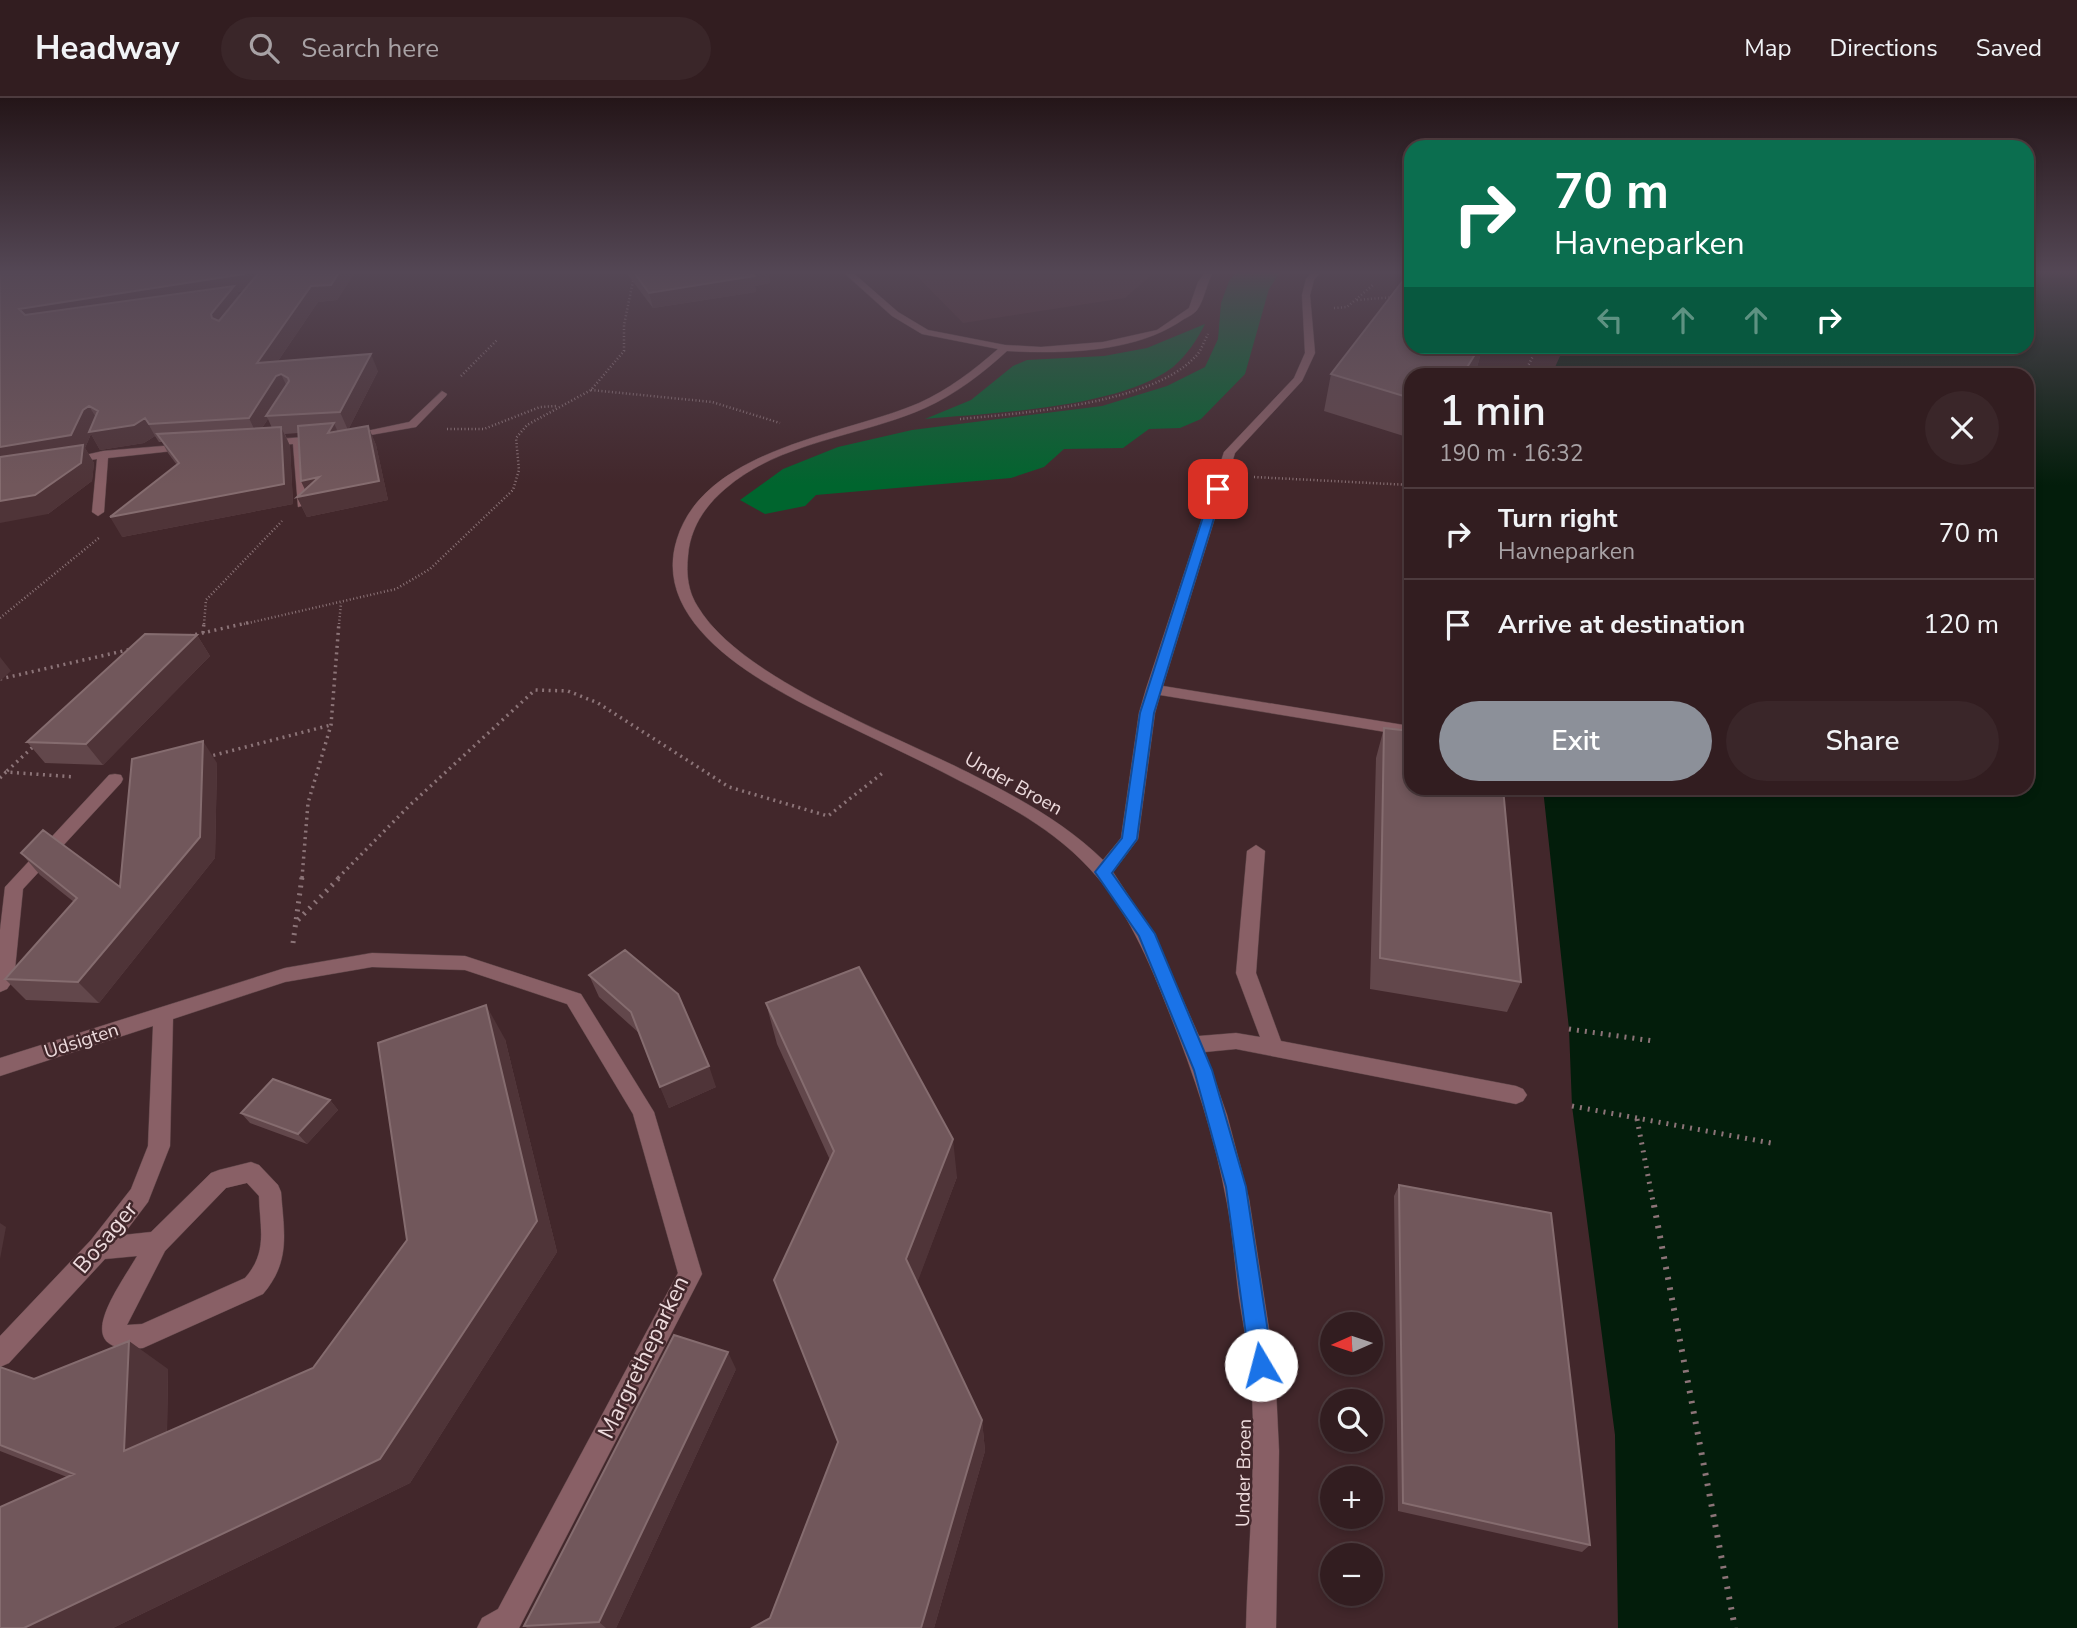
<!DOCTYPE html>
<html lang="en">
<head>
<meta charset="utf-8">
<style>
  :root { --surface:#321d20; --page:#3a2629; --text:#f1f3f6; --muted:#a8a2a5; --line:#4d3b3e; --accent:#8c9099 }
  body { margin:0; font-family:"Nunito Sans",sans-serif; background:var(--page); color:var(--text); height:100vh; display:flex; flex-direction:column; font-size:26px; white-space:nowrap }
  * { box-sizing:border-box; margin:0 }
  p { font-size:23px; color:var(--muted) }
  .icon { flex:none; width:38px; height:38px; fill:none; stroke:currentColor; stroke-width:2; stroke-linecap:round; stroke-linejoin:round }
  .map { position:relative; flex:1; overflow:hidden }
  .side { position:absolute; left:1404px; top:270px; width:630px; height:427px; display:flex; flex-direction:column; background:var(--surface); border-radius:21px; box-shadow:0 4px 10px #0003,0 0 0 2px var(--line) }
  .side>* { flex:none }
  .top-card { position:absolute; left:1404px; top:42px; width:630px; height:214px; border-radius:21px; box-shadow:0 4px 10px #0003,0 0 0 2px var(--line); background:#0b6e4f; color:#fff; overflow:hidden }
  .needle { width:46px; rotate:267deg }
  .buttons { position:absolute; left:1320px; top:1214px; display:grid; gap:14px }
  .buttons a { display:grid; place-items:center; width:63px; height:63px; border-radius:50%; background:var(--surface); box-shadow:0 4px 10px #0003,0 0 0 2px var(--line); font-size:35px }
  .pin { position:absolute; display:grid; place-items:center; width:60px; height:60px; color:#fff; margin:-30px; border-radius:14px; box-shadow:0 4px 10px #0006 }
  .me { position:absolute; width:77px; margin:-38px; rotate:352deg; stroke-linejoin:round; filter:drop-shadow(0 0 5px #0008) }
  .turn { display:flex; align-items:center; gap:24px; height:147px; padding:0 35px; font-size:32px }
  .turn .icon { width:91px; height:91px; stroke-width:2.5 }
  .turn b { display:block; font-size:49px; line-height:60px }
  .lanes { display:flex; align-items:center; height:66px; padding:0 35px; background:#0003; justify-content:center; gap:35px; direction:ltr }
  .lanes .off { opacity:.35 }
  .round { display:grid; place-items:center; flex:none; width:74px; height:74px; border-radius:37px; background:var(--page) }
  .overview { display:flex; align-items:center; justify-content:space-between; height:119px; padding:0 35px }
  h1 { font-size:42px; font-weight:600; line-height:52px }
  .button { display:flex; gap:14px; margin-top:auto; padding:14px 35px }
  .button a { flex:1; height:80px; border-radius:42px; background:var(--accent); color:#fff; font-size:28px; font-weight:600; line-height:80px; text-align:center }
  .button a+a { background:var(--page); color:var(--text) }
  ul { padding:0; list-style:none }
  li { display:flex; align-items:center; gap:21px; height:91px; padding:0 35px; border-top:2px solid var(--line) }
  li div { flex:1 }
  li b { display:block; font-size:26px }
  li em { font-style:normal }
  header { display:flex; align-items:center; gap:42px; box-sizing:border-box; height:98px; padding:0 35px; background:var(--surface); border-bottom:2px solid var(--line) }
  header strong { font-size:33px }
  nav { display:flex; gap:38px; margin-inline-start:auto; font-size:24px }
  .search { width:490px; height:63px; background:var(--page); display:flex; align-items:center; gap:18px; box-sizing:border-box; padding:0 24px; border-radius:38px; color:var(--muted); font-size:26px }
  .map>svg:first-child { display:block }
  .built { fill:#513035 }
  .green { fill:#00652e }
  .water { fill:#031d0b }
  .lines { fill:none; stroke-linecap:round; stroke-linejoin:round }
  .minor-casing { stroke:#5d4447; stroke-width:1 }
  .path-far3 { stroke:#8c7478; stroke-width:2.5; stroke-dasharray:1 2.5; stroke-linecap:butt }
  .path-far2 { stroke:#8c7478; stroke-width:3.5; stroke-dasharray:2 4.5; stroke-linecap:butt }
  .path-far1 { stroke:#8c7478; stroke-width:5; stroke-dasharray:2 6; stroke-linecap:butt }
  .path { stroke:#8c7478; stroke-width:6; stroke-dasharray:2.5 8; stroke-linecap:butt }
  .minor { fill:#896066; fill-rule:evenodd }
  .wall { fill:#62474b; fill-rule:evenodd }
  .shaded-wall { fill:#4f3438 }
  .building { fill:#71575b; stroke:#856c6f; stroke-width:2 }
  .route { fill:#1a73e8; stroke:#114b97; stroke-width:2 }
  .labels { text-anchor:middle; stroke-width:5; stroke-linejoin:round; paint-order:stroke }
  .street-label { font-size:19px; fill:#eddbdd; stroke:#42272b }
  .near-street-label { font-size:23px; fill:#eddbdd; stroke:#42272b }
</style>
</head>
<body>
<header>
<strong>Headway</strong>
<div class="search"><svg class="icon" aria-label="search" viewBox="0 0 24 24"><circle cx="10" cy="10" r="6"/><path d="M15 15l6 6"/></svg>Search here</div>
<nav><a>Map</a><a>Directions</a><a>Saved</a></nav>
</header>
<div class="map">
<svg width="2077" height="1530" viewBox="0 0 2077 1530">
  <rect width="100%" height="100%" fill="#42272b"/>
  <path class="built" d="M912,173H1156L1125,200L963,225Z"/>
  <path class="green" d="M1238,173H1281L1269,191L1245,276L1201,321L1180,330L1149,331L1123,350L1064,351L1044,369L1011,380L816,397L805,408L765,416L740,402L783,371L838,349L912,332L1102,308L1167,288L1205,269L1218,241L1221,205L1229,183Z
    M1205,226C1197,242 1187,257 1173,269C1120,310 992,315 925,321L971,302L1013,268L1027,262L1104,258L1147,250Z"/>
  <path class="water" d="M2027,173H2077V1530H1618L1615,1337L1572,1008L1569,931L1543,691L1583,695V690H2026V276H1552L1564,249L2026,248Z"/>
  <g class="lines">
    <defs>
      <path id="minor" d="M842,173H851L898,214L928,232L1005,247L1041,249L1103,244L1157,232L1189,210L1198,184L1206,173H1214C1206,185 1205,201 1197,212C1194,216 1188,219 1184,221C1136,255 1064,256 1007,253C983,275 956,296 925,310C860,339 780,343 725,391C704,409 690,431 688,458C686,476 688,494 698,509C742,582 898,638 975,678C1021,701 1066,726 1103,762L1121,740L1139,615L1146,591L1224,354L1294,280L1305,255L1302,197L1306,181L1313,173H1322L1314,182L1310,197L1315,255L1302,283L1235,355L1163,588L1410,628V638L1160,597L1155,615L1138,741L1113,774L1154,837L1199,938L1236,935L1260,939L1236,875L1247,753L1256,747L1265,753L1256,875L1281,943L1516,988L1523,991L1527,997L1523,1003L1516,1006L1236,951L1205,954L1227,1017L1249,1101L1275,1270L1279,1353L1276,1530H1246C1248,1452 1256,1373 1252,1295C1251,1263 1244,1232 1239,1200C1235,1169 1233,1137 1227,1105C1215,1039 1194,976 1169,914C1149,863 1127,810 1089,770C1054,732 1006,706 960,683C924,664 887,647 850,629C784,597 647,535 677,441C705,350 845,337 919,305C948,292 974,272 998,251L922,236L892,218Z
        M442,293L447,296L446,298L416,329L348,341L343,338L409,324Z
        M320,338L325,341L324,343L304,345L308,406L298,409L293,346L264,348L259,345L264,342Z
        M187,346L191,347V351L108,360L104,414L98,418L92,414L97,361L69,365L63,362L103,353Z
        M115,676L121,677L123,681L121,685L23,791L14,881L7,891L0,894V832L5,789L109,677Z
        M372,855L465,858L581,896L654,1014L702,1176L519,1530H477L482,1520L498,1511L678,1175L633,1016L567,906L465,872L372,869L285,884L173,921L170,1048L148,1104L123,1137L151,1134L211,1075L219,1072L251,1064L259,1067L278,1087L281,1094C284,1135 291,1163 263,1196L143,1250C66,1258 118,1191 137,1158L105,1161L9,1265L0,1269V1238L91,1142L131,1091L148,1048L153,928L0,978V960L285,870ZM247,1085L259,1098C260,1131 268,1154 245,1180L142,1226L127,1227L165,1153L226,1090Z"/>
    </defs>
    <use href="#minor" class="minor-casing"/>
    <path class="path-far3" d="M1357,202L1394,199
      M1334,210L1347,209L1374,186
      M1524,276L1538,248
      M461,278L497,242
      M591,292L712,304L780,325
      M960,321C1023,315 1151,306 1195,259C1201,254 1204,243 1208,236
      M447,331H484L540,309L557,308
      M1254,379L1410,387
      M0,520L100,439
      M204,526L206,502L282,423
      M244,526L396,491L430,471L513,392L519,372L516,340L527,327L591,292L624,253V227L634,178L639,173
      M339,526L341,505"/>
    <path class="path-far2" d="M203,535L204,524
      M189,538L251,524
      M0,581L132,551
      M207,659L331,627
      M7,673L36,646
      M0,680L6,674L75,679
      M302,780L308,705L331,627L339,524
      M338,780L410,707L535,592L568,593L598,605L729,689L828,718L885,673"/>
    <path class="path-far1" d="M298,822L340,779
      M293,845L302,779
      M1569,931L1653,943
      M1572,1008L1771,1045
      M1637,1021L1654,1109"/>
    <path class="path" d="M1654,1107L1735,1530"/>
    <use href="#minor" class="minor"/>
  </g>
  <path class="wall" d="M0,173H356L337,202L318,204L278,263L378,273L348,332L368,328L376,347L388,402L307,419L297,399L305,392L301,383L298,335L285,336L290,348L293,406L122,439L177,367L168,355L162,344H159L155,338L144,345L100,352L91,336L85,350L94,365L92,383L48,416ZM244,193L239,198L237,194ZM268,321L272,330H262Z
    M625,173H768L770,185L755,188L756,194L653,210Z
    M1410,248H1483L1475,276H1410V340L1324,313L1331,276Z
    M197,537L210,558L103,667L45,665L27,644Z
    M1384,630L1521,884L1507,914L1370,891L1376,660Z
    M217,665L215,760L99,905L26,902L5,881L74,804L40,777L21,755L120,789Z
    M589,877L716,989L669,1010L639,935L599,899Z
    M766,905L957,1079L917,1184L982,1322L985,1353L934,1530H752L770,1520L838,1345L774,1182L830,1062L777,946Z
    M505,941L557,1154L410,1385L113,1530H0L67,1379L0,1353V1269L34,1281L168,1271L167,1334L313,1270L407,1142Z
    M330,1002L338,1012L307,1046L250,1025L241,1015Z
    M1399,1087L1590,1447L1582,1454L1398,1413L1394,1098Z
    M736,1271L616,1530H527L524,1528Z"/>
  <path class="shaded-wall" d="M247,173H266L252,192L237,194L242,204L219,232L29,227L19,211Z
    M340,173H356L337,202L318,204L265,282L257,265L311,188Z
    M752,173H768L770,185L755,188L756,194L653,210L649,195Z
    M1480,248H1483L1475,276H1463Z
    M371,256L378,273L348,332L340,314Z
    M281,276L289,293L266,318L268,321L257,337L249,320L276,278Z
    M89,308L100,326L145,320L155,338L144,345L100,352L91,336L85,350L94,365L92,383L48,416L0,425V349L83,312Z
    M334,325L342,344L328,335Z
    M368,328L376,347L388,402L307,419L297,399L308,397L301,383Z
    M281,329L290,348L293,406L122,439L110,419Z
    M197,537L210,558L103,667L86,646Z
    M0,559L11,573L0,583Z
    M203,643L217,665L215,760L99,905L78,884Z
    M486,907L505,941L557,1154L410,1385L113,1530H24L380,1361Z
    M709,968L716,989L669,1010L660,989Z
    M330,1002L338,1012L307,1046L298,1036Z
    M953,1041L957,1079L913,1196L906,1161Z
    M0,1125L6,1129L0,1161Z
    M129,1243L168,1271L166,1378L124,1353Z
    M728,1254L736,1271L616,1530H606L599,1524Z
    M982,1322L985,1353L934,1530H921Z"/>
  <path class="building" d="M0,173H247L244,176L19,211L25,217L234,188L211,216L212,220L219,223L260,173H340L331,187L311,188L257,265L371,256L340,314L266,318L289,283L288,280L281,276L276,278L249,320L149,326L145,320L134,327L89,334L98,313L89,308L83,312L71,337L0,349Z
    M633,173H752H749L754,178L649,195Z
    M1405,180L1410,181V248H1480L1463,276H1410V300L1331,276Z
    M334,325L328,335L368,328L379,383L297,399L319,379L301,383L298,328Z
    M281,329L284,386L110,419L179,365L157,336Z
    M83,347L81,365L35,397L0,403V359Z
    M145,536L197,537L86,646L27,644Z
    M1384,630L1410,633V690H1503L1521,884L1380,860Z
    M203,643L200,739L78,884L5,881L77,800L21,755L43,732L120,789L132,661Z
    M625,852L678,896L709,968L660,989L631,914L589,877Z
    M859,869L953,1041L906,1161L982,1322L921,1530H752L770,1520L838,1344L774,1182L834,1053L766,905Z
    M486,907L537,1123L380,1361L24,1530H0V1409L74,1376L0,1347V1269L34,1281L129,1243L124,1353L313,1270L407,1142L378,945Z
    M273,981L330,1002L298,1036L241,1015Z
    M1399,1087L1551,1115L1590,1447L1403,1405Z
    M674,1237L728,1254L599,1524L524,1528Z"/>
  <linearGradient id="sky" x2="0" y2="1"><stop stop-color="#241518"/><stop offset="0.45" stop-color="#544755"/><stop offset="1" stop-color="#544755" stop-opacity="0"/></linearGradient>
  <rect width="2077" height="387" fill="url(#sky)"/>
  <path class="route" d="M1218,388L1223,391L1154,615L1137,741L1112,775L1155,836L1212,972L1246,1089L1273,1267L1269,1275L1261,1278L1253,1275L1250,1267L1226,1089L1194,972L1139,838L1095,774L1122,740L1140,615L1212,391Z"/>
  <g class="labels">
    <g class="street-label">
      <text transform="translate(1014 685) rotate(29)" y="7">Under Broen</text>
      <text transform="translate(81 942) rotate(-18)" y="7">Udsigten</text>
      <text transform="translate(1243 1375) rotate(-89)" y="7">Under Broen</text>
    </g>
    <g class="near-street-label">
      <text transform="translate(105 1139) rotate(-50)" y="8">Bosager</text>
      <text transform="translate(643 1259) rotate(-64)" y="8">Margretheparken</text>
    </g>
  </g>
</svg>
<div class="buttons">
<a><svg class="needle" viewBox="-14 -14 28 28"><path d="M0-13l5 13h-10z" fill="#e53935"/><path d="M0 13l5-13h-10z" fill="#a8a2a5"/></svg></a>
<a><svg class="icon" aria-label="search" viewBox="0 0 24 24"><circle cx="10" cy="10" r="6"/><path d="M15 15l6 6"/></svg></a>
<a>+</a>
<a>−</a>
</div>
<div class="pin" style="left:1218px;top:391px;background:#d93025"><svg class="icon" aria-label="arrive" viewBox="0 0 24 24"><path d="M6 21V4h12l-3 4 3 4H6"/></svg></div>
<svg class="me" style="left:1261px;top:1267px" viewBox="-20 -20 40 40"><circle r="19" fill="#fff"/><path d="M0-13L10 11 0 6-10 11z" fill="#1a73e8"/></svg>
<div class="top-card">
<div class="turn"><svg class="icon" aria-label="right" viewBox="0 0 24 24"><path d="M7 20v-9h11M14 6l5 5-5 5"/></svg><div><b>70 m</b>Havneparken</div></div>
<div class="lanes"><svg class="icon off" aria-label="left" viewBox="0 0 24 24"><path d="M17 20v-9H6M10 6l-5 5 5 5"/></svg><svg class="icon off" aria-label="ahead" viewBox="0 0 24 24"><path d="M12 20V5M6 11l6-6 6 6"/></svg><svg class="icon off" aria-label="ahead" viewBox="0 0 24 24"><path d="M12 20V5M6 11l6-6 6 6"/></svg><svg class="icon" aria-label="right" viewBox="0 0 24 24"><path d="M7 20v-9h11M14 6l5 5-5 5"/></svg></div>
</div>
<section class="side">
<div class="overview"><div><h1>1 min</h1><p>190 m · 16:32</p></div><a class="round"><svg class="icon" aria-label="close" viewBox="0 0 24 24"><path d="M6 6l12 12M18 6L6 18"/></svg></a></div>
<ul>
<li><svg class="icon" aria-label="right" viewBox="0 0 24 24"><path d="M7 20v-9h11M14 6l5 5-5 5"/></svg><div><b>Turn right</b><p>Havneparken</p></div><em>70 m</em></li>
<li><svg class="icon" aria-label="arrive" viewBox="0 0 24 24"><path d="M6 21V4h12l-3 4 3 4H6"/></svg><div><b>Arrive at destination</b></div><em>120 m</em></li>
</ul>
<div class="button"><a>Exit</a><a>Share</a></div>
</section>
</div>
</body>
</html>
